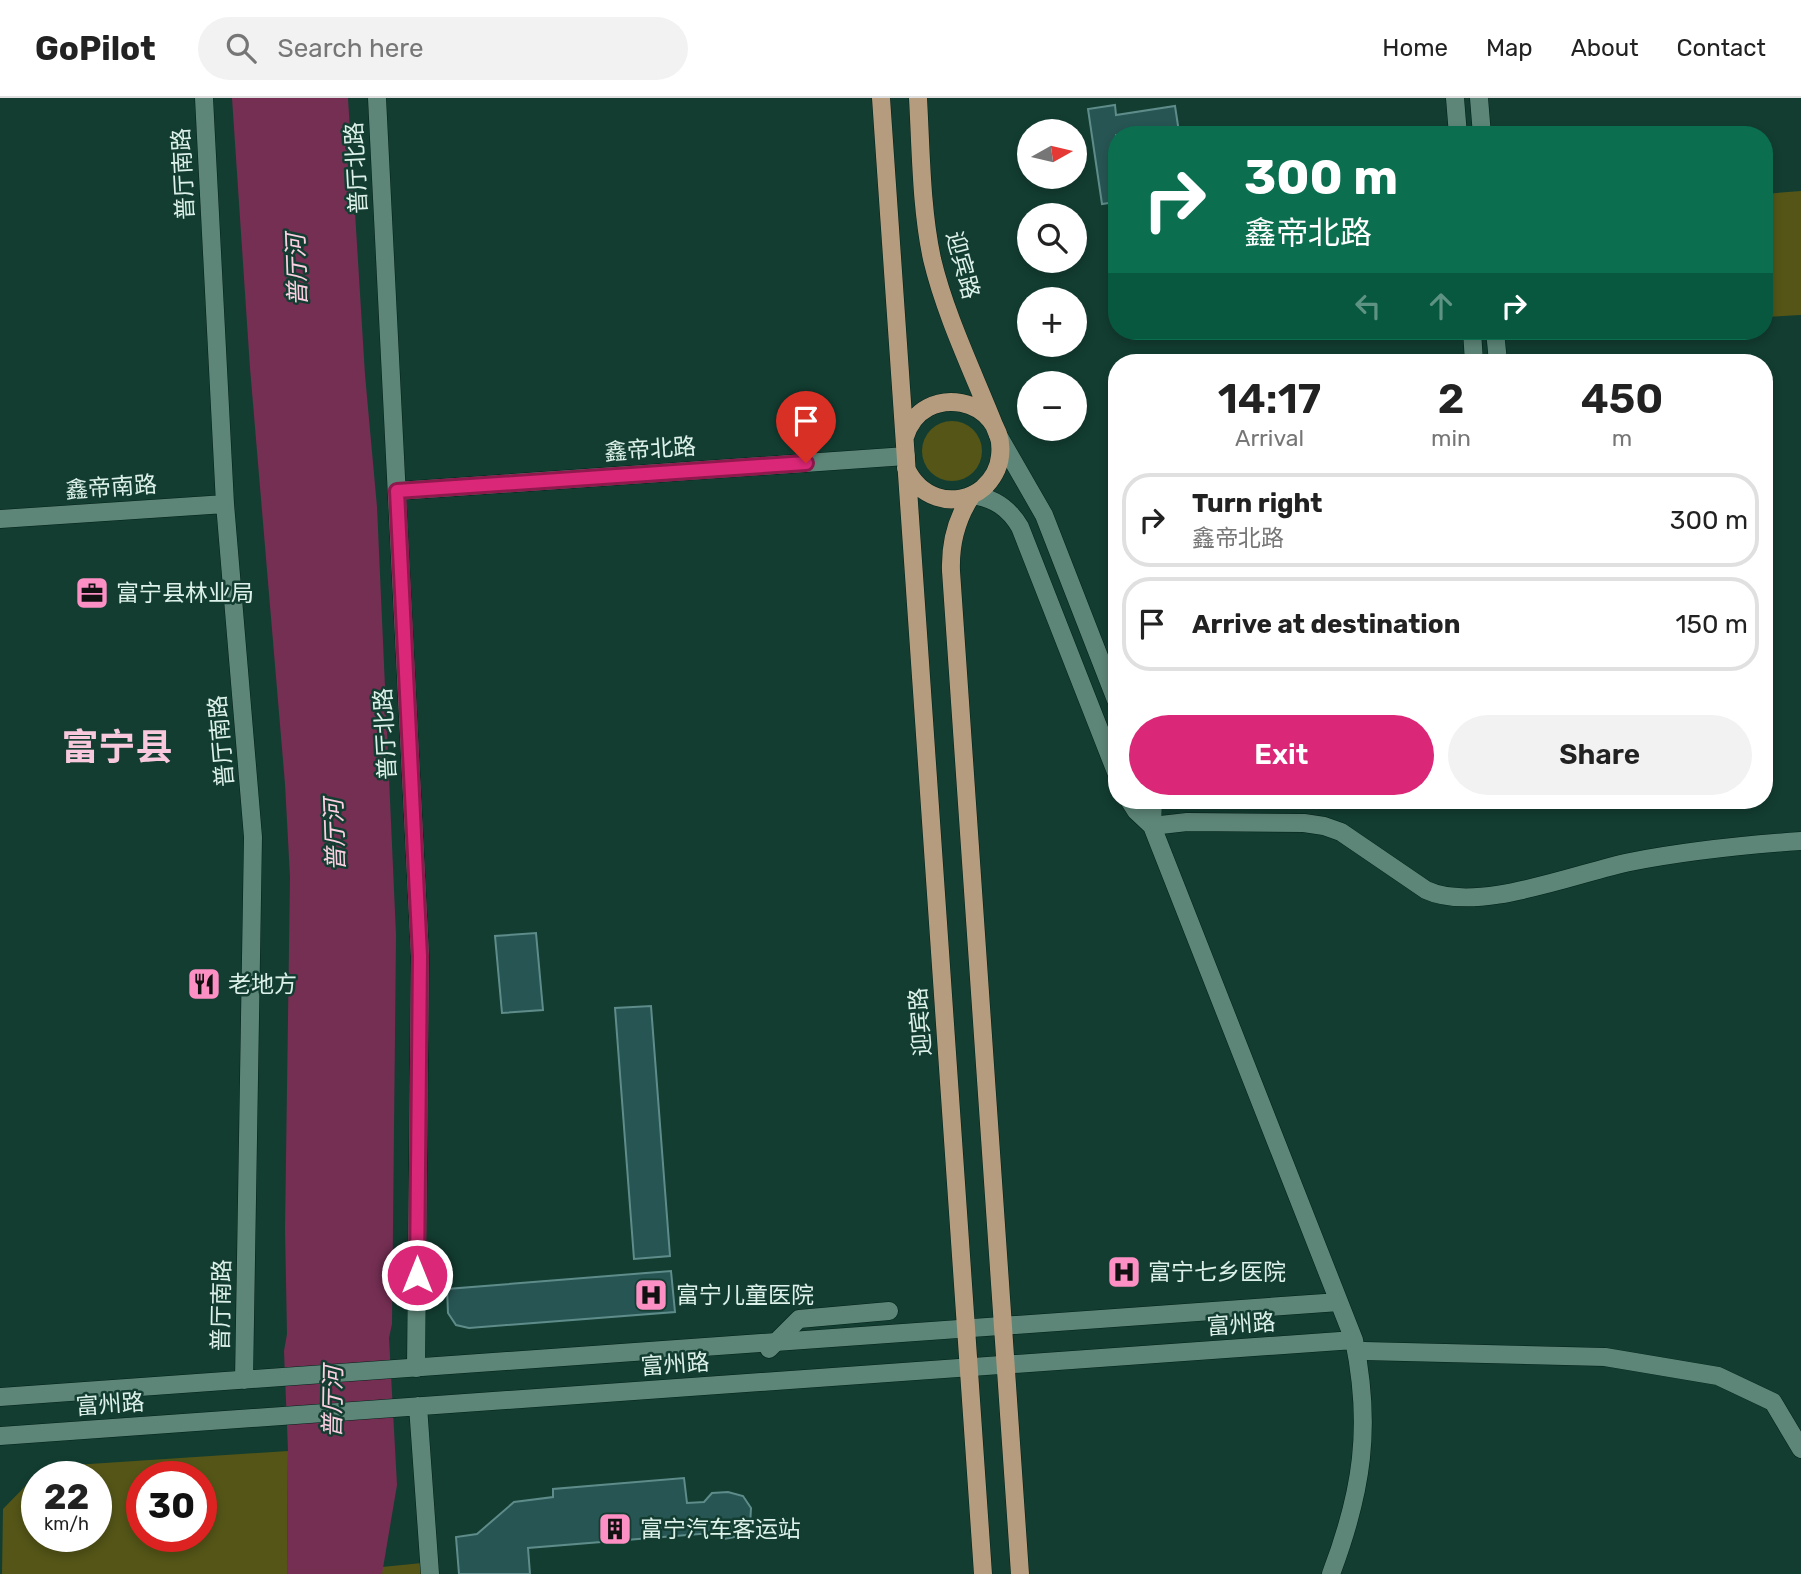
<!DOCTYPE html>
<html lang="en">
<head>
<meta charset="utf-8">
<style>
  :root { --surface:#fff; --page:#f2f2f2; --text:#222; --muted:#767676; --line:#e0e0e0; --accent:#db2777 }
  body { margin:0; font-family:Rubik,"Noto Sans SC",sans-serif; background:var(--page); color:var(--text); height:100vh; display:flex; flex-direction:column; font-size:26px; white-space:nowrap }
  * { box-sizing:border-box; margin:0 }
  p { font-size:23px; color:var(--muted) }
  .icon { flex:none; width:38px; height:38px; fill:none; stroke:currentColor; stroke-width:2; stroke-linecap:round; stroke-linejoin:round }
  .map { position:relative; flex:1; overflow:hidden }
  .details { position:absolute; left:1108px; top:256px; width:665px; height:455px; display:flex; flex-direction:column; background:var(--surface); border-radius:28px; box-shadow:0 4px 10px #0003 }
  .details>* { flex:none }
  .guide { position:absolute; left:1108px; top:28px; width:665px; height:214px; border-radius:28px; box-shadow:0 4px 10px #0003; background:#0b6e4f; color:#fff; overflow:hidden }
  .needle { width:46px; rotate:82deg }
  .fabs { position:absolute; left:1017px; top:21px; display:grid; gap:14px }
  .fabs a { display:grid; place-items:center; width:70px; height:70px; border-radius:50%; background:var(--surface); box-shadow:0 4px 10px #0003; font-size:35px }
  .speed { position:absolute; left:21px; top:1363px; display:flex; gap:14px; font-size:35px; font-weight:700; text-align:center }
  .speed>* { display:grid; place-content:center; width:91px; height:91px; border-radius:50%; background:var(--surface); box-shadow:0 4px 10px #0003; line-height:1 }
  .speed small { font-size:18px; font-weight:400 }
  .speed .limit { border:10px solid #d22; background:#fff; color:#111 }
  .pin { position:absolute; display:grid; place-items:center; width:60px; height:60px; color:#fff; margin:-72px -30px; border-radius:50% 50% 50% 0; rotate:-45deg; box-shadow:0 0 7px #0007 }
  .pin .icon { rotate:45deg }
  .me { position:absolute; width:77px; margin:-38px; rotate:0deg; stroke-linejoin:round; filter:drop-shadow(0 0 5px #0008) }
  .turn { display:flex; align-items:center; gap:24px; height:147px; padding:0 21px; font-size:32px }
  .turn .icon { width:91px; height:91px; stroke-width:2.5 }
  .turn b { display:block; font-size:49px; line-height:60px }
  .lanes { display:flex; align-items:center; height:66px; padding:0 21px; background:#0003; justify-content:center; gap:35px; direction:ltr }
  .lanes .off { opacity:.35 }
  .eta { display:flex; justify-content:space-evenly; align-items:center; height:119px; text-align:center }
  .eta b { font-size:42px; font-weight:600; line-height:49px }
  .cta { display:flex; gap:14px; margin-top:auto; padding:14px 21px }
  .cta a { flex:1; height:80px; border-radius:42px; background:var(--accent); color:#fff; font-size:28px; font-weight:600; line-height:80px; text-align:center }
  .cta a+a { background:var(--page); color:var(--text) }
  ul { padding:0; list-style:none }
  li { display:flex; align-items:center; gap:21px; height:94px; margin:0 14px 10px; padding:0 7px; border:4px solid var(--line); border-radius:28px }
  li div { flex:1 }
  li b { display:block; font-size:26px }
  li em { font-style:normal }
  header { display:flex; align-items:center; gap:42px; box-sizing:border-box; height:98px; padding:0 35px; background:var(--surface); border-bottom:2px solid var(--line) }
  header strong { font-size:33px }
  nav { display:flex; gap:38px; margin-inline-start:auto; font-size:24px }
  .search { width:490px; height:63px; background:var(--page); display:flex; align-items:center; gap:18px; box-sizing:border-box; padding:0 24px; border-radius:38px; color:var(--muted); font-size:26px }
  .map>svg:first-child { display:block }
  .green { fill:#545517; fill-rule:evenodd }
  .water { fill:#752f53 }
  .building { fill:#275553; stroke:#5e8c8a; stroke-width:2 }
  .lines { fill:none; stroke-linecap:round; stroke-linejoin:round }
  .street-casing { stroke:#032219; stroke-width:19 }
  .secondary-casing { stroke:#032219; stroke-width:19 }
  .primary-casing { stroke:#032219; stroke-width:19 }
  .street { stroke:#5d8678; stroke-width:18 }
  .secondary { stroke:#5d8678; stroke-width:18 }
  .primary { stroke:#b69c7e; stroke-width:18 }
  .route-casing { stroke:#8e194d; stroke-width:18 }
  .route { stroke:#db2777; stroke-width:12 }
  .labels { text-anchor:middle; stroke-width:5; stroke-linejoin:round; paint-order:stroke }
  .street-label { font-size:23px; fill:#dcf1e9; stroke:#133d31 }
  .poi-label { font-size:23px; fill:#dcf1e9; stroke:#133d31; text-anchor:start }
  .water-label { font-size:24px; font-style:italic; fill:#fcd0e2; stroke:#133d31 }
  .town-label { font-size:37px; font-weight:bold; fill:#f8c8dd; stroke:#133d31 }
</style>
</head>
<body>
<header>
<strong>GoPilot</strong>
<div class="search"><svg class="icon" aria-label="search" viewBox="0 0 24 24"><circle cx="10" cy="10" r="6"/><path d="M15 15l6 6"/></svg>Search here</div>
<nav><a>Home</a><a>Map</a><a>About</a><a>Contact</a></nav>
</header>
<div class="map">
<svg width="1801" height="1476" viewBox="0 0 1801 1476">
  <rect width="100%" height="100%" fill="#133d31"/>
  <path class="green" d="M1801,93V217L1764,219V96Z
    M922 353a30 30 0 1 1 60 0a30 30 0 1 1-60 0Z
    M288,1353L287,1476H2L3,1411L44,1369ZM37,1379H96V1438H37ZM142,1379H201V1438H142Z
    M422,1465V1476H382V1469Z"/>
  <path class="water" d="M232,0H348L365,277L377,409L396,837L392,1226L389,1240L397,1387L382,1476H287L288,1353L284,1253L287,1236L285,1131L290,779L285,686L250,270Z"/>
  <path class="building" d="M1115,7L1116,17L1175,8L1179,34L1164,37H1116V104L1102,106L1088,11Z
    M536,835L543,912L502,915L495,838Z
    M651,908L670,1158L634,1161L615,910Z
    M671,1173L675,1214L469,1230L456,1227L448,1215L447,1191Z
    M684,1380L687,1405L704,1404L712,1395L728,1394L743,1398L751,1410L750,1428L740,1438L724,1441L712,1435L528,1450L530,1476H459L456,1439L477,1436L514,1404L553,1399V1391Z"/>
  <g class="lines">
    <defs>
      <path id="street" d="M377,0L420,858L416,1270
        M397,393L906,358
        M1152,728L1187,724L1304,725L1324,728L1341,734L1426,792C1477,816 1576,775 1630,764C1686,753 1744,747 1801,743
        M769,1251L799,1221L889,1213
        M1364,1253L1605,1259L1718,1278L1773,1304L1801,1351"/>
      <path id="secondary" d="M204,0L225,406L253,739L244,1282
        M1455,0L1458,37
        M1479,0L1482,37
        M1472,233L1474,264
        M1495,233L1498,264
        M998,337L1044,417L1116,602
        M972,397C994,400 1009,410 1020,429L1116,674
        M0,421L225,406
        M1129,702L1136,713L1152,728L1354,1242C1372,1329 1362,1394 1331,1476
        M1152,728L1153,702
        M0,1299L1339,1204
        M418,1308L430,1476
        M0,1338L1354,1242"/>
      <path id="primary" d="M881,0L983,1476
        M918,0C921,53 921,109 932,161C946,220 976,280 998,337
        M905,339C922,282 1007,299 1000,358C999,370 992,382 983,390C970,401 952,404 937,399C922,394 912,383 906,370
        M972,397C956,421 950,445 951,473L1020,1476"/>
    </defs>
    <use href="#street" class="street-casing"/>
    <use href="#secondary" class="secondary-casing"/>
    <use href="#primary" class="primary-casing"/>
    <use href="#street" class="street"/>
    <use href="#secondary" class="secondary"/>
    <use href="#primary" class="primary"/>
  </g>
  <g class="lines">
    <defs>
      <path id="route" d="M417,1177L420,858L397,393L806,365"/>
    </defs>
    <use href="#route" class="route-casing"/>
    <use href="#route" class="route"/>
  </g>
  <defs>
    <symbol id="office-square" viewBox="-11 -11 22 22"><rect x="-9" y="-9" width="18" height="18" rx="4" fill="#fc8fc3" stroke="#133d31"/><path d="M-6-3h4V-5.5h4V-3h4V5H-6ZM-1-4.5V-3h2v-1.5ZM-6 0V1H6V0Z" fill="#111"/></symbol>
    <symbol id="restaurant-square" viewBox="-11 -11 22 22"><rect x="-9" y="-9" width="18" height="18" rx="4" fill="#fc8fc3" stroke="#133d31"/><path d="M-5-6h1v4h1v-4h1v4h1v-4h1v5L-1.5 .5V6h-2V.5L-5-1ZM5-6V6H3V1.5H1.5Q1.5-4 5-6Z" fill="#111"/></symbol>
    <symbol id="hospital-square" viewBox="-11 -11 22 22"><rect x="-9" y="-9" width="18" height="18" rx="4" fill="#fc8fc3" stroke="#133d31"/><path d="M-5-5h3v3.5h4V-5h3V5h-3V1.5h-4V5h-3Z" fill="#111"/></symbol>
    <symbol id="building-square" viewBox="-11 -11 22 22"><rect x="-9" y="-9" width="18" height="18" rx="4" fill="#fc8fc3" stroke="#133d31"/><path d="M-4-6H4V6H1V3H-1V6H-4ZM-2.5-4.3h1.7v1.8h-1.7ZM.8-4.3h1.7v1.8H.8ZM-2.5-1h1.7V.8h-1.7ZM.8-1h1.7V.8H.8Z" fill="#111"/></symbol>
  </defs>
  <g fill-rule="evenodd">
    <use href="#office-square" x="73" y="476" width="38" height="38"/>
    <use href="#restaurant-square" x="185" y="867" width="38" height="38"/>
    <use href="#hospital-square" x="1105" y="1155" width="38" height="38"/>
    <use href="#hospital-square" x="632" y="1178" width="38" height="38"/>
    <use href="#building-square" x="596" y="1412" width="38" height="38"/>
  </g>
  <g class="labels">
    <g class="street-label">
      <text transform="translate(356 70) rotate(-93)" y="8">普厅北路</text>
      <text transform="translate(183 76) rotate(-93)" y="8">普厅南路</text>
      <text transform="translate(963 167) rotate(75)" y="8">迎宾路</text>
      <text transform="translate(650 351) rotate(-4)" y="8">鑫帝北路</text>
      <text transform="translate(111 389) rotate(-4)" y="8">鑫帝南路</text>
      <text transform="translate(385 636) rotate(-93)" y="8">普厅北路</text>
      <text transform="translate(221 643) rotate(-95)" y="8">普厅南路</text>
      <text transform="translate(920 924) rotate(-94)" y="8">迎宾路</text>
      <text transform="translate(221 1207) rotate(-89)" y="8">普厅南路</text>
      <text transform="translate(1241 1226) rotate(-4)" y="8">富州路</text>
      <text transform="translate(675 1266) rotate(-4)" y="8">富州路</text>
      <text transform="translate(110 1306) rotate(-4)" y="8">富州路</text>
    </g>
    <g class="poi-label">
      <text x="116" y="503">富宁县林业局</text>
      <text x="228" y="894">老地方</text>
      <text x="1148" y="1182">富宁七乡医院</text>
      <text x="676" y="1205">富宁儿童医院</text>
      <text x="640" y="1439">富宁汽车客运站</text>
    </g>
    <g class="water-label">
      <text transform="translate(297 172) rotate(-92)" y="8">普厅河</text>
      <text transform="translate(335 737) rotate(-92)" y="8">普厅河</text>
      <text transform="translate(333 1304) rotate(-89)" y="8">普厅河</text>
    </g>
    <g class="town-label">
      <text x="117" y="662">富宁县</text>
    </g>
  </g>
</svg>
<div class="fabs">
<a><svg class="needle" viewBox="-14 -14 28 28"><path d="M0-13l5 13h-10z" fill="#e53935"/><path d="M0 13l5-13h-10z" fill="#767676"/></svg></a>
<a><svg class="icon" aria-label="search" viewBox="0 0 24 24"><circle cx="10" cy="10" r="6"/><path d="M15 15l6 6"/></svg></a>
<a>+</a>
<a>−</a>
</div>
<div class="speed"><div>22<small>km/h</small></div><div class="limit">30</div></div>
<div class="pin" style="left:806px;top:365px;background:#d93025"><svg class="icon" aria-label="arrive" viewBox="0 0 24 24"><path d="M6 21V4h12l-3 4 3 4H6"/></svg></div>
<svg class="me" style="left:417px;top:1177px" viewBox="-20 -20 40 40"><circle r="17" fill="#db2777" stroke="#fff" stroke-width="3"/><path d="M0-11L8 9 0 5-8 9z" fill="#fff"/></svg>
<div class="guide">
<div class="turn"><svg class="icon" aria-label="right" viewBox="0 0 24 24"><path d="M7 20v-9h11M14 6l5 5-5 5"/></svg><div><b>300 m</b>鑫帝北路</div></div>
<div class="lanes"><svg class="icon off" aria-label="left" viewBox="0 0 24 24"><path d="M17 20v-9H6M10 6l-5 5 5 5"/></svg><svg class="icon off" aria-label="ahead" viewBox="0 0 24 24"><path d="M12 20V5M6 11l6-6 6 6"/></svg><svg class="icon" aria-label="right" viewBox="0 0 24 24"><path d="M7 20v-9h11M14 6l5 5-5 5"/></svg></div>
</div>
<section class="details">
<div class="eta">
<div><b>14:17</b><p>Arrival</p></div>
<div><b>2</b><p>min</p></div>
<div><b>450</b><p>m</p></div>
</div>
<ul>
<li><svg class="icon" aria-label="right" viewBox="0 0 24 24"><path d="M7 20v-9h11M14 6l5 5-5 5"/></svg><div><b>Turn right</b><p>鑫帝北路</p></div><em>300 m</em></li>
<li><svg class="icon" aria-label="arrive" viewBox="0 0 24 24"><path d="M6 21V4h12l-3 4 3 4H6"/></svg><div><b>Arrive at destination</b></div><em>150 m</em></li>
</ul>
<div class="cta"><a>Exit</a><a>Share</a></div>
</section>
</div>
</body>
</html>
